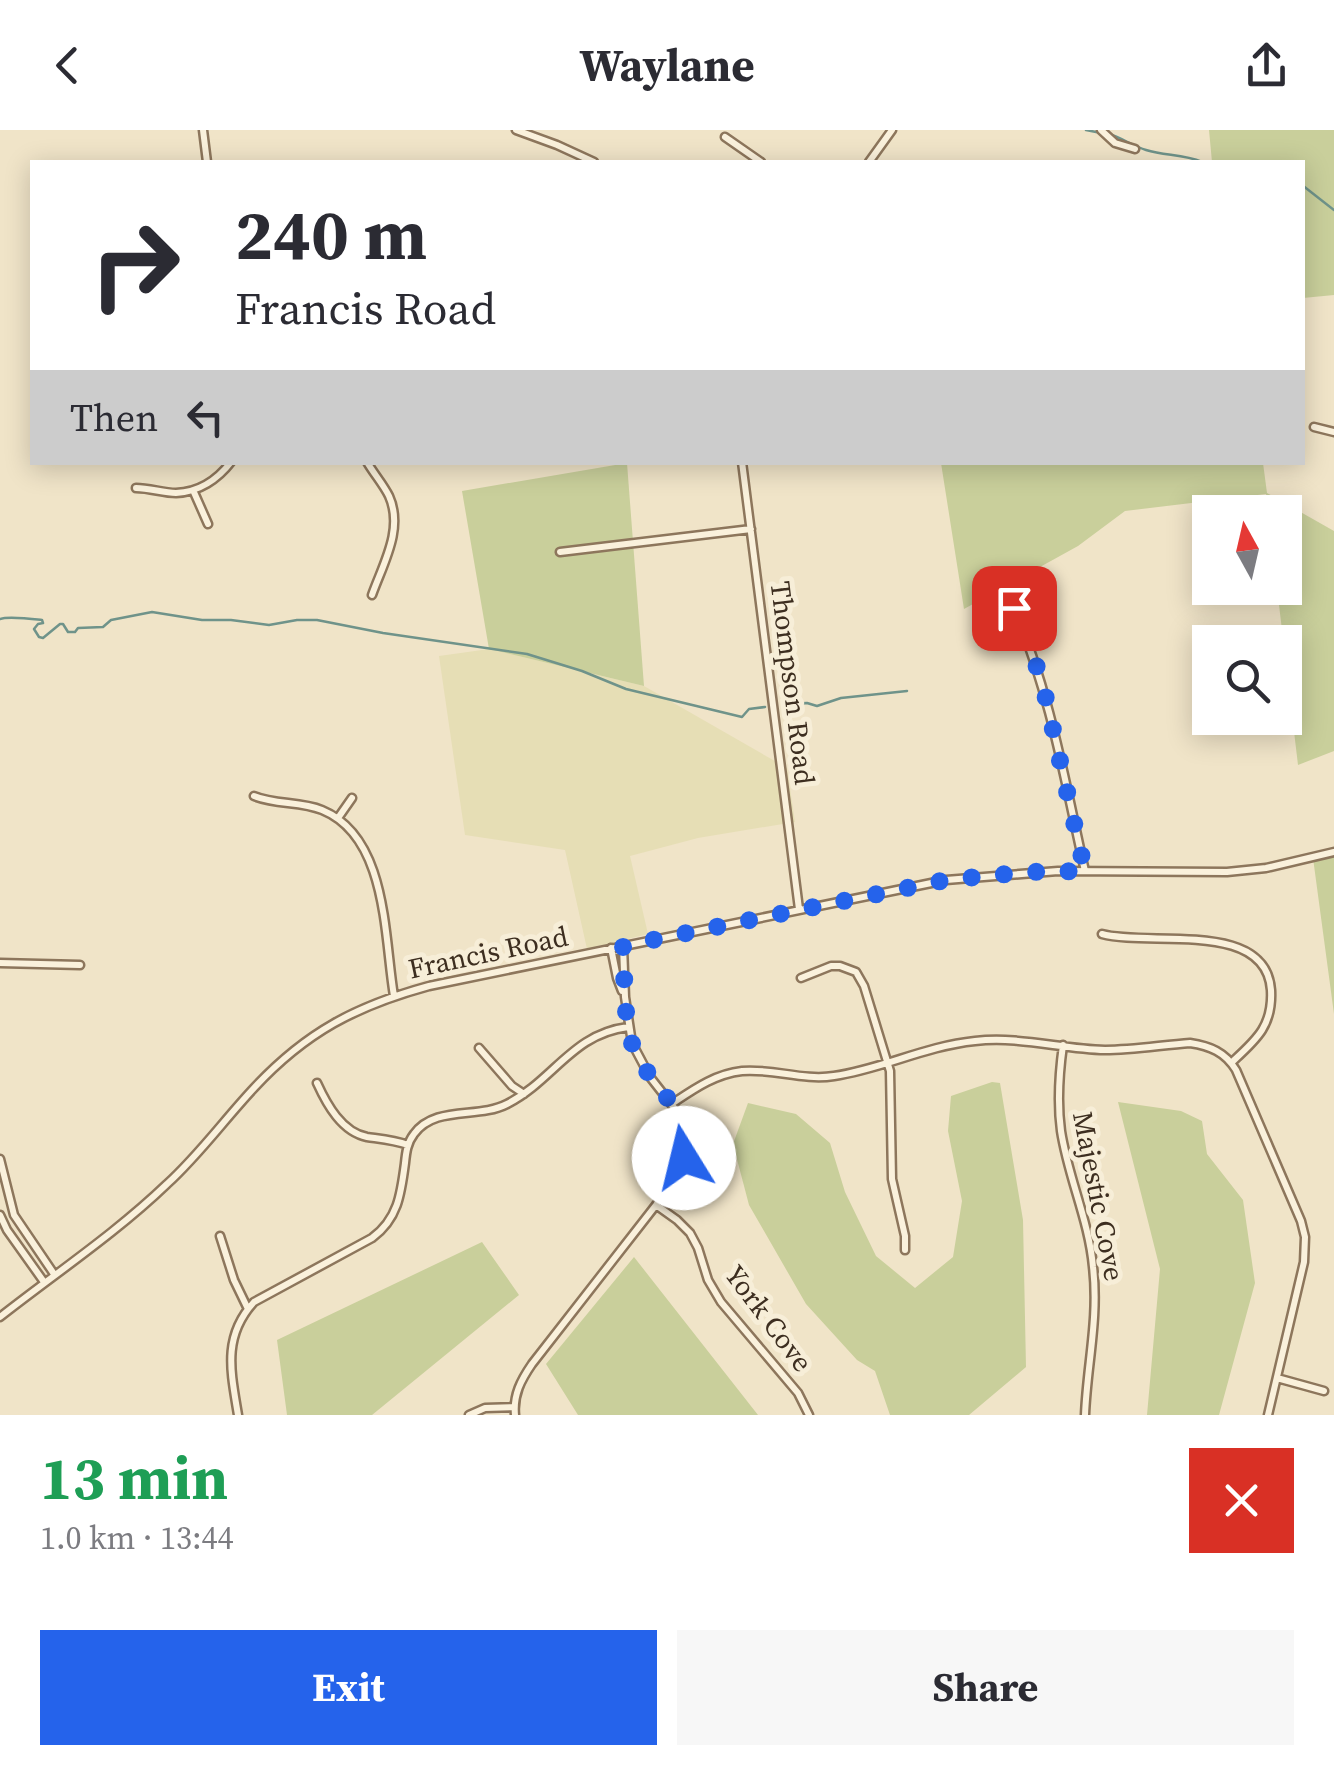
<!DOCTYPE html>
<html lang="en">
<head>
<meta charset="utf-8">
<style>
  :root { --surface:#fff; --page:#f7f7f7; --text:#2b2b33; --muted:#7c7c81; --accent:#2563eb }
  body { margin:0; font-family:"Source Serif 4",serif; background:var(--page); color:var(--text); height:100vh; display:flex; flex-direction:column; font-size:38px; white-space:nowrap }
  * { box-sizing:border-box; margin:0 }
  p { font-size:32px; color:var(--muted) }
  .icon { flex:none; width:55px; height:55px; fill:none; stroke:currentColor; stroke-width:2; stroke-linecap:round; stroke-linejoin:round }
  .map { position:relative; height:1285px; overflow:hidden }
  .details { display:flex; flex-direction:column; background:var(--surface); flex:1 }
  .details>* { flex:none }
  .top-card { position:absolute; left:30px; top:30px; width:1275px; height:305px; border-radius:0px; box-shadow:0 5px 25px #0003; background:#fff; color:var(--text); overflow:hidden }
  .needle { width:65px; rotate:352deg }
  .tools { position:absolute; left:1192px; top:365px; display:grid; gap:20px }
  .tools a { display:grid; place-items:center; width:110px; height:110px; border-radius:0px; background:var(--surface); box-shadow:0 5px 25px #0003; font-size:50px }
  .pin { position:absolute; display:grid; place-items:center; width:85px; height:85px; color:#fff; margin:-42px; border-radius:20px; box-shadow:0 5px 15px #0006 }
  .me { position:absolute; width:110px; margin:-55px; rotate:351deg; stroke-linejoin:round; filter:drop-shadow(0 0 8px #0008) }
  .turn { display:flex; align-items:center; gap:35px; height:210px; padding:0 40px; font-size:45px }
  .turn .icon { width:130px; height:130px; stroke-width:2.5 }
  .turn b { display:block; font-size:70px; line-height:85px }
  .then { display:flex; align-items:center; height:95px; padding:0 40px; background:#0003; gap:20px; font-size:38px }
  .round { display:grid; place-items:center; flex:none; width:105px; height:105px; border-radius:0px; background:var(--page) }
  .headline { display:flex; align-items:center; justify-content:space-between; height:170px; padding:0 40px }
  h1 { font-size:60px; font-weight:700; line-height:75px; color:#1e9e55 }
  .button { display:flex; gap:20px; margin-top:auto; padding:20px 40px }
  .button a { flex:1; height:115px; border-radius:0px; background:var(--accent); color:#fff; font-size:40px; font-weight:700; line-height:115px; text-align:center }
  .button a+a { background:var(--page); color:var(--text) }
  header { display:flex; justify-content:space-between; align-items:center; height:130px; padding:0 40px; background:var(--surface); font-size:45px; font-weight:700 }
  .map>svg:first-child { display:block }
  .farmland { fill:#e6deb5 }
  .green { fill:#c9cf9b }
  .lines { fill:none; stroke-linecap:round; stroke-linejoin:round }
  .stream { stroke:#6f938a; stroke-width:2.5 }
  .minor-casing { stroke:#8d765c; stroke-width:11 }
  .minor { stroke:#faf1dc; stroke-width:6 }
  .route { stroke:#2563eb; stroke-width:18; stroke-dasharray:0 32.4 }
  .labels { text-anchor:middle; stroke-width:10; stroke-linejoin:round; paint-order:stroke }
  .street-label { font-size:28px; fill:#3d2e20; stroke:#f7eed8 }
</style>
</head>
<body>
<header><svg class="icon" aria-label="back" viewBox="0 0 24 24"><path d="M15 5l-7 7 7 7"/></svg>Waylane<svg class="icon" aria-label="share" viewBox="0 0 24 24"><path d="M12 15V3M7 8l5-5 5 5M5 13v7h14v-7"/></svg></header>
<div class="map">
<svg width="1334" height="1285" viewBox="0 0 1334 1285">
  <rect width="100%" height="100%" fill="#f0e4c8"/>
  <path class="farmland" d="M489,519L644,556L787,638L795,692L698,708L630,726L648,804L587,819L565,720L465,705L439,526Z"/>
  <path class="green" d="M1209,0H1334V165L1303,168L1302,32H1212Z
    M627,333L644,556L489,519L462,361Z
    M941,333H1263L1267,363L1334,401V621L1298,635L1277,458H1285V382H1269L1266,364L1125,381L1078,416L964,479Z
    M1334,721V884L1313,728Z
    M992,952L1000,953L1023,1090L1026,1237L969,1285H890L875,1241L857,1230L806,1174L749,1075L733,1014L748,973L796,984L830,1013L845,1062L876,1126L915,1158L953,1127L962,1071L948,1001L951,966Z
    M1118,972L1181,981L1202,991L1207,1024L1243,1070L1255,1153L1219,1285H1147L1160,1139Z
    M482,1112L519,1165L372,1285H287L277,1210Z
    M634,1127L758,1285H578L546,1234Z"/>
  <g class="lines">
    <path class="stream" d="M1086,0L1101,3
      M1109,4C1122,8 1133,16 1146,20C1165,26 1183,24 1202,32
      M1302,55L1334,80
      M0,489C8,486 33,489 42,490L43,493L38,494L34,499L39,507L43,508L60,494H63L68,502H75L78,498L103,497L111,490L152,482L202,490H231L269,495L297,490H317L383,503L527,524L582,541L626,559L742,587L749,579L765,577
      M786,574L807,573L817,576L841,568L907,561"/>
    <defs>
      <path id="minor" d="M203,0L207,32
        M516,0L557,15L594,32
        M1101,0L1115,13L1135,19
        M725,7L761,32
        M869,32L892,0
        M1314,297L1334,302
        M367,332C374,344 383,354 389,366C404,399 383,434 372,465
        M742,332L799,779
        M136,358C150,358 163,363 176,363C199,362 218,349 231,332
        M193,360L208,394
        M560,422L751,399
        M1014,478C1050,562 1065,652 1085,741
        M254,666C276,675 300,671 322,680C388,707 384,807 394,866
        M338,688L352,668
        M1102,804C1149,817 1266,789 1271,860C1273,896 1256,910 1232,932
        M611,818L617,848L622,861
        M0,833L80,835
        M801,848L831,836H840L856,842L864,856L890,941L892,1049L905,1106V1120
        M1063,915C1059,944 1057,972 1061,1001C1068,1047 1089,1091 1093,1137C1099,1188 1087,1235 1085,1285
        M479,918L512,956L524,964
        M317,953C327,975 342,1002 367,1007C381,1009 394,1010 408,1015
        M673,973C694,959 715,944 742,941C772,938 803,951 834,946C882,939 925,916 975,911C1020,906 1061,919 1105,920C1133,920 1162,915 1190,913C1210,916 1225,922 1236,940L1301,1091L1305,1107L1304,1132L1268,1285
        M0,1029L14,1085L54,1144
        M656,1075L677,1090L690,1103L698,1118L708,1150L721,1172L798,1263L809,1285
        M0,1085L7,1100L44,1152
        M220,1106L234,1150L248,1179
        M0,1187C56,1143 116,1103 167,1054C199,1025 224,990 254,958C306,902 356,876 429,856L946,750L1058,741L1227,742L1266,738L1334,722
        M1277,1248L1324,1261
        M238,1285C231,1242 222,1207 254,1172L372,1108C398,1089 401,1064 405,1033C406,1023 407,1013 414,1004C435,975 478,989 507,974C554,950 572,904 628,897
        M469,1285L485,1278L514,1277
        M515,1285C513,1265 521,1250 532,1234L656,1075L680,1041L685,1028L686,1006L679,984L650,947L632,913L625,867L623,816"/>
    </defs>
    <use href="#minor" class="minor-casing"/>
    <use href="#minor" class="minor"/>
  </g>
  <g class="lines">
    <path class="route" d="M684,1028C694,975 644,956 631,910C623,880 625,847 623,816L946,750L1027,742L1085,741L1044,560L1029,512L1014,478"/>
  </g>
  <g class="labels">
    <g class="street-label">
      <text transform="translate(793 553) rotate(83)" y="10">Thompson Road</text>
      <text transform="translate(488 822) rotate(-12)" y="10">Francis Road</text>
      <text transform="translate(1099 1066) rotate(79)" y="10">Majestic Cove</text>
      <text transform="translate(769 1188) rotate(53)" y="10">York Cove</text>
    </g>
  </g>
</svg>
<div class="tools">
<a><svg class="needle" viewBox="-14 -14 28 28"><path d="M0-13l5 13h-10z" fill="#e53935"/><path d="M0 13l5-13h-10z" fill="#7c7c81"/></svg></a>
<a><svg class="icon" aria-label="search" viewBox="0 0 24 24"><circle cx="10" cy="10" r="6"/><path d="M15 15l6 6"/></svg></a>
</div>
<div class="pin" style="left:1014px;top:478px;background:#d93025"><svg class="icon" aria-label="arrive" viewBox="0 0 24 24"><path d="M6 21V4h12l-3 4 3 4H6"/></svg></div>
<svg class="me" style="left:684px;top:1028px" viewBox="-20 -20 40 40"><circle r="19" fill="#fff"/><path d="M0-13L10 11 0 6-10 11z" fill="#2563eb"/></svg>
<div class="top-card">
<div class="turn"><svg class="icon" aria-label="right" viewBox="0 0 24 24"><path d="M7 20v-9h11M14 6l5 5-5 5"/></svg><div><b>240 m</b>Francis Road</div></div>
<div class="then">Then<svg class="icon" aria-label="left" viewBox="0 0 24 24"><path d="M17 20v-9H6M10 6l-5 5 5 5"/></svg></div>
</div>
</div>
<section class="details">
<div class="headline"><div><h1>13 min</h1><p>1.0 km · 13:44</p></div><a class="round" style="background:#d93025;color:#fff"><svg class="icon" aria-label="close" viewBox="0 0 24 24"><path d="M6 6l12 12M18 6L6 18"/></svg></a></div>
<div class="button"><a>Exit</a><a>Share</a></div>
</section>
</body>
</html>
